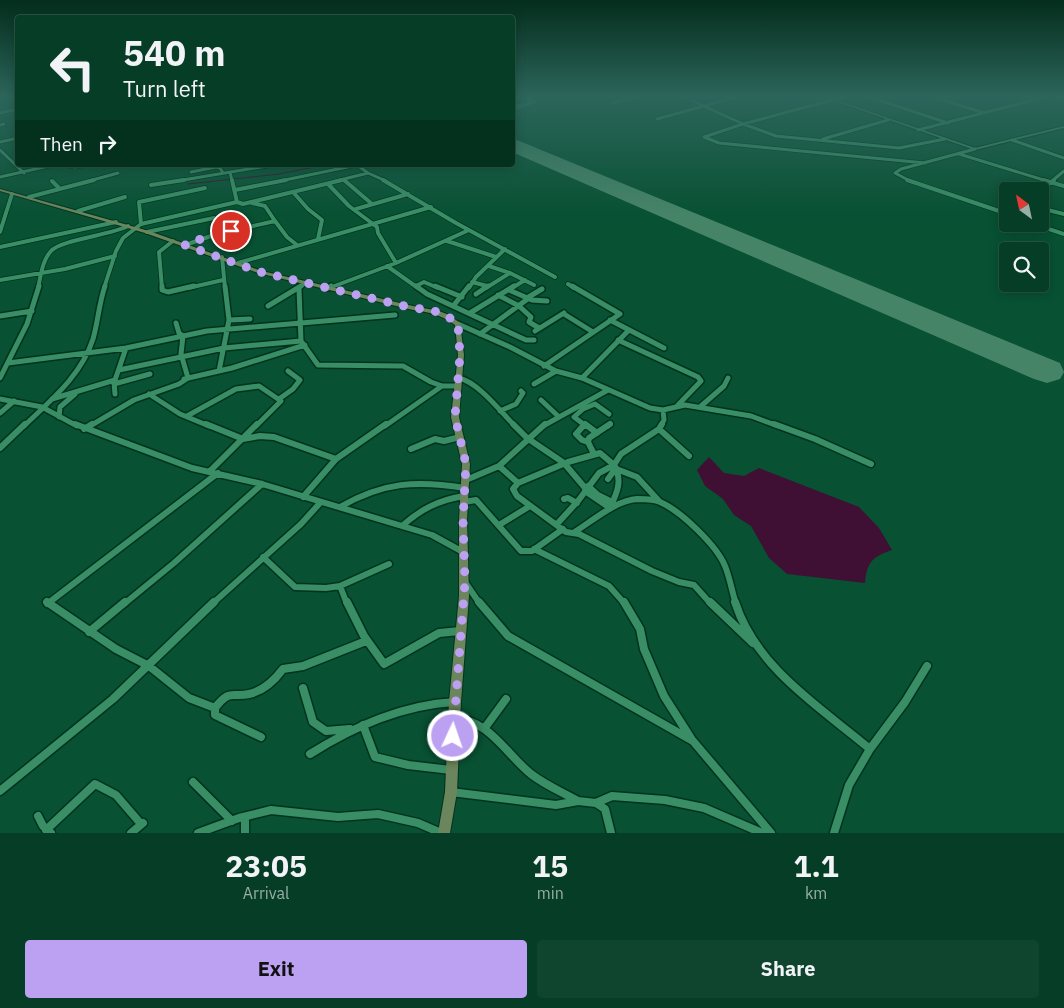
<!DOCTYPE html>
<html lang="en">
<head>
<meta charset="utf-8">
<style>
  :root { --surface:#063d26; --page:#0f442e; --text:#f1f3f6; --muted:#98aea7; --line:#275643; --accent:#bca0f2 }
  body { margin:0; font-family:"IBM Plex Sans",sans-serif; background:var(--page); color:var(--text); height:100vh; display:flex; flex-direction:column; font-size:19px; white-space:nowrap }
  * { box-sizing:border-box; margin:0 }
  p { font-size:16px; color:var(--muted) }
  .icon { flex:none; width:28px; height:28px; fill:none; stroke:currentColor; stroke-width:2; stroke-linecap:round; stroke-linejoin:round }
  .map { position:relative; height:833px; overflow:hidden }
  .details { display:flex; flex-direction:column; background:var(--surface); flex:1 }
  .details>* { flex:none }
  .guide { position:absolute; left:15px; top:15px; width:500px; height:152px; border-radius:5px; box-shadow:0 2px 12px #0003,0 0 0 1px var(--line); background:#063d26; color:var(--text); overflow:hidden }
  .needle { width:32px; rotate:327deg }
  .buttons { position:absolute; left:999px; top:182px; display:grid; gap:10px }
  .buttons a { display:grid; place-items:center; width:50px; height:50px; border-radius:5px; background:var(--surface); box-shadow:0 2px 12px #0003,0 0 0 1px var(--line); font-size:25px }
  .pin { position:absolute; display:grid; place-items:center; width:42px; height:42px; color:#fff; margin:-21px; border:2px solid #fff; border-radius:50%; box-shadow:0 1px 5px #0007 }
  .me { position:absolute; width:55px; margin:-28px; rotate:3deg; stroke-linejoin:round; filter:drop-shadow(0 0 4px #0008) }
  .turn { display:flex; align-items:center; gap:18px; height:105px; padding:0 25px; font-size:22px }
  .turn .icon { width:65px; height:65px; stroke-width:2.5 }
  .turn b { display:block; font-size:35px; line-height:42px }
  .then { display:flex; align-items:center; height:48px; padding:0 25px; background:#0003; gap:10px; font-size:19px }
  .eta { display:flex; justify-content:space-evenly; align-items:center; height:85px; text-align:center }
  .eta b { font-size:30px; font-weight:700; line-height:35px }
  .primary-button { display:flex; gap:10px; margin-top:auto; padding:10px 25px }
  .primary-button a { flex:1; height:58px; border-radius:5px; background:var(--accent); color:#111; font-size:20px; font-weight:700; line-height:58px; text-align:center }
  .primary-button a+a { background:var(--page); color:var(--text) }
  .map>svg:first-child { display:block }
  .water { fill:#400f34 }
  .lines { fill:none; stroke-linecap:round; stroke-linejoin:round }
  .stream { stroke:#400f34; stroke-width:1 }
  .taxiway { fill:#468468; fill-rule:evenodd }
  .runway { fill:#468468; fill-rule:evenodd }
  .minor-far4-casing { stroke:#02331f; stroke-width:4.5 }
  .minor-far3-casing { stroke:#02331f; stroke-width:5.5 }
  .minor-far2-casing { stroke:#02331f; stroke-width:8 }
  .minor-far1-casing { stroke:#02331f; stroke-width:9 }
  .minor-casing { stroke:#02331f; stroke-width:11 }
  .tertiary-casing { stroke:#02331f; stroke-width:2 }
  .secondary-casing { stroke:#02331f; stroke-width:2 }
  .minor-far4 { stroke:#398e65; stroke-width:3 }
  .minor-far3 { stroke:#398e65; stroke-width:4 }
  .minor-far2 { stroke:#398e65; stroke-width:5 }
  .minor-far1 { stroke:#398e65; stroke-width:6 }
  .minor { stroke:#398e65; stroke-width:8 }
  .tertiary { fill:#398e65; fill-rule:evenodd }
  .secondary { fill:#6b855c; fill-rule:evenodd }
  .route { stroke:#bca0f2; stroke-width:9; stroke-dasharray:0 16.2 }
</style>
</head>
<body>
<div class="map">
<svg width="1064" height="833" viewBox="0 0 1064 833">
  <rect width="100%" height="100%" fill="#085133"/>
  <path class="water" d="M709,457L724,473L744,476L759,468L859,507L879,528L892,550C872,557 867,562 865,583L787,574L769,558L751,526L734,515L723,499L705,486L697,470Z"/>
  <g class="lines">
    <path class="stream" d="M188,184L279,174L325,165"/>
    <path class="taxiway" d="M521,97H530L538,102L512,111V106L528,102Z"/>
    <path class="runway" d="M512,138L1060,363L1064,372L1060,379L1047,383L1034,379L512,152Z"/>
    <defs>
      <path id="minor-far4" d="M684,97L743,124L776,136L899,148L945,139
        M869,97L948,123
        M934,97L984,113
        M1056,97L1064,100
        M612,103L637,97
        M0,113L18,109
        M657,119L737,97
        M0,125L4,124
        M918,130L1045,97
        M704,137L719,143L925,163
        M704,137L743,124L843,97
        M823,139L888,120
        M1012,140L1064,158
        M0,142L18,138
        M0,150L24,173
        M959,154L1047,181
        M65,165L75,167L88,165
        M191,172L216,167L220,168L223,173
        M230,172L232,181
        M0,177L53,165
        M89,181L118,173
        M177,181L273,165
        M280,181L357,165L368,173L386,181
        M336,181L368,173
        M910,181L895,173L901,169L975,149
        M1052,181L1064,171"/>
      <path id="minor-far3" d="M232,180L237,202L243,204L342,180
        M344,180L372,204
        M383,180L456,223L555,277
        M907,180L1008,214
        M1043,180L1064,186
        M52,181L59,188
        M328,184L349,206L377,227L378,233L396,263L329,288
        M151,185L184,180
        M235,190L286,180
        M1040,191L1054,180
        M293,192L308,209L322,220L318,239
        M29,197L94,180
        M1040,208L1064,214
        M356,209L408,194
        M78,211L125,197
        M275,221L287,237L297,245
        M141,224L237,202
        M1034,224L1064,234
        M0,232L12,194
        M147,232L214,218
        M447,241L496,257
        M185,245L214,235L275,221L265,206L252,203
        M0,247L116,222
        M222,257L225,288
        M238,263L431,207
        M396,263L469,230
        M387,266L418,288
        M489,266L510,273
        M0,280L65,269L115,256
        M472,282L487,286
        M568,284L574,288
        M416,286L424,282L438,288
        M38,288C41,275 42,261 51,251C60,240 111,235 128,226
        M104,288L116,251L123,238L141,224L139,202L205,188
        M162,288L159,252L173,241
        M188,288L223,280
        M299,288L305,283
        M469,288L476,277L505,249
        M486,288L510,273L534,285
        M512,288L525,280"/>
      <path id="minor-far2" d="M162,286V290L168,292L194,286
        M416,286L427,294L526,340H534
        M435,286L462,297
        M328,288L331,286
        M299,289L301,341L318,365L403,366L431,382L442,386H457
        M509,290L532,300L547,301
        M476,294L488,286
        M498,295L519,306L531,317L529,322L539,328
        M527,298L542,289
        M454,305L469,286
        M268,306L301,286
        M470,313L514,286
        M564,314L593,332
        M0,316L32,311
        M229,320L250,319
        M610,320L664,348
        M458,324L510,347L556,371L582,378L650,408L663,410L685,405L751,416L778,426
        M535,331L564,313
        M480,334L529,298
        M618,340L698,377L701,381L677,406
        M8,363L126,348L207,331L395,315
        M544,366L620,314L572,286
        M119,370L224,348L301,341
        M219,371L229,320L225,286
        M0,378L27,324L39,286
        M459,378C479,383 500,411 515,426
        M582,378L628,331
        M184,379L232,368L305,345
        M114,382L115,394
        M114,384L150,374
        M534,384L556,371
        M149,394L180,414L209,426
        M0,399L42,407L77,426
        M52,399L115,380L126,348
        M279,399L293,389L300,380L288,371
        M541,400L559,417
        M700,407L724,386L728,378
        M500,411L516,404L523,393L521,391
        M0,413L14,401
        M187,416L236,389L259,386L281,401L256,426
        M59,417L60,407L75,394
        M24,426C51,400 81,376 93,339C98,322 99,303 105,286
        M90,426L134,400L179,384L188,378L181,354L183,336L179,333L176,323
        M385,426L442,386
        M543,426L608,390
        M586,426L574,417L583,409L595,404L609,414
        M608,426L610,424
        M661,426L664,420L663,410"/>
      <path id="minor-far1" d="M75,424L192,468L262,484L432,535L463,552
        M206,424L243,439L260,436L274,437L336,459
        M513,424L527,438L564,463L586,489
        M585,424L597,433
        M774,424L815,439L871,464
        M584,425L576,434L582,440L588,442
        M84,429L92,424
        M659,429L689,456
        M0,448L25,424
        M411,449L435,439L444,441L460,437
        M594,454L588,442L589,438L610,424
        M499,466L518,483L568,462L600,453L614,465L599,473L578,501L557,524
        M619,470L637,477L659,501
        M210,471L257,424
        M608,479L616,468
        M466,480L499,466L545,424
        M518,483L513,489L517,496L566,532L579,534L652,571L679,582L694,585L711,604
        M588,486L598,495L612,502
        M585,491L610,508C617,493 623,480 614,465L621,454L659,429L662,424
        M303,497L336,459L386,424
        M564,499L568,498L577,503
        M464,502L476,500L521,551H532L563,529
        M340,507C383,482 417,480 465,488
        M499,525L530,506
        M402,526C421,509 439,500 464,496
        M573,533C591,522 616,500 637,499C643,499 655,499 660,502C681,511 717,546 725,566C730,578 732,592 736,604
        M534,549L609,586L625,604
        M263,557L295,587L326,588L340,586L389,564
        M465,582L480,604
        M340,586L347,604
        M47,604L218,473
        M124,604L174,563L262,484
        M212,604L301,524L320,503"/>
      <path id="minor" d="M47,602L116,649L149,666L189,698L215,708V715L261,737
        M347,602L364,636L384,664L439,633L460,631
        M479,602L508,636L693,741L771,833
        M624,602L640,629L644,649L664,696L692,740
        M710,602L753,643
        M735,602C756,668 820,707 870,749
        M89,632L125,602
        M303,688L313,722L326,731L350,729
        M215,708C230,688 232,698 249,694C263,691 274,681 283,669L303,666L366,641
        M454,719C488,718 507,755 531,774C545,785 562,792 578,801
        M363,725L375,757L408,765L451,770
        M484,729L506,699
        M310,754C355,726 402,705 455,702
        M193,782L232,821
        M0,791L113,699L214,602
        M451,792L556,805L578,801L596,803L612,796L665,800L704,808L762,833
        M596,803L605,809L611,833
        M38,816L43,826L51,833
        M245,817V833
        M46,830L95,784L116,795L141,824
        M131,833L143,823
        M198,833L239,818L271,810L338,817L378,814L418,823L441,833
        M834,833L849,785L870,749L905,702L927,666"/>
      <path id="tertiary" d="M828,97L975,148L1064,126V128L975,150L823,97Z"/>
      <path id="secondary" d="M0,189L149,231L262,271L413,306L439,311L449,315L460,323L464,355L459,417L470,464L467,520L469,596L461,702L457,792L450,833H438L445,792L449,702L459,596V520L462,464L451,417L458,355L455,325C442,315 429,312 413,310L258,273L145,233L0,191Z"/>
    </defs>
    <use href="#minor-far4" class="minor-far4-casing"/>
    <use href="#minor-far3" class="minor-far3-casing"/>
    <use href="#minor-far2" class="minor-far2-casing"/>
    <use href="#minor-far1" class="minor-far1-casing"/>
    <use href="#minor" class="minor-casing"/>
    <use href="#tertiary" class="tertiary-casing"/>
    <use href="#secondary" class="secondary-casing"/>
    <use href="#minor-far4" class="minor-far4"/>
    <use href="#minor-far3" class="minor-far3"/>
    <use href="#minor-far2" class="minor-far2"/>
    <use href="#minor-far1" class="minor-far1"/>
    <use href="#minor" class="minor"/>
    <use href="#tertiary" class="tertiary"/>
    <use href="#secondary" class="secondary"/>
  </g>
  <linearGradient id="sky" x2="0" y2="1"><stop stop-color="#042d1c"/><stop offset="0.45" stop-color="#2c655b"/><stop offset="1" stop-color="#2c655b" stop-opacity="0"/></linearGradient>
  <rect width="1064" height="214" fill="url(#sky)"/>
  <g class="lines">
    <path class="route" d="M231,231L190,242L185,245L260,272L413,308C433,310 442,311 458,324L460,355L455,417L466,464L463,520L465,582L453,736"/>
  </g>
</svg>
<div class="buttons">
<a><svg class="needle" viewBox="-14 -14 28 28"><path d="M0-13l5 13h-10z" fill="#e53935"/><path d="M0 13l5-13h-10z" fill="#98aea7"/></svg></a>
<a><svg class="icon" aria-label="search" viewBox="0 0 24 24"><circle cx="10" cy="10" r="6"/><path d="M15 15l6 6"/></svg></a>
</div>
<div class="pin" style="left:231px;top:231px;background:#d93025"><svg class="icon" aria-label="arrive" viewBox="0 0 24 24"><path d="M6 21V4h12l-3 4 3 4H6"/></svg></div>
<svg class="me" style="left:453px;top:736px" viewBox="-20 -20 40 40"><circle r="17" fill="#bca0f2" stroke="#fff" stroke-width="3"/><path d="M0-11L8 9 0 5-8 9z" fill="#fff"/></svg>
<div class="guide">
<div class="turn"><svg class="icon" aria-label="left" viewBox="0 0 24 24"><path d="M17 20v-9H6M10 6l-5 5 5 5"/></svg><div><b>540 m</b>Turn left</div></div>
<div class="then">Then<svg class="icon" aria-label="right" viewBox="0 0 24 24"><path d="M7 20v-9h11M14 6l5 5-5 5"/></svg></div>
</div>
</div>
<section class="details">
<div class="eta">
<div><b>23:05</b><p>Arrival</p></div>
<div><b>15</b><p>min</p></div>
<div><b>1.1</b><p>km</p></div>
</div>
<div class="primary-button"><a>Exit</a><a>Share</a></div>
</section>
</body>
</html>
